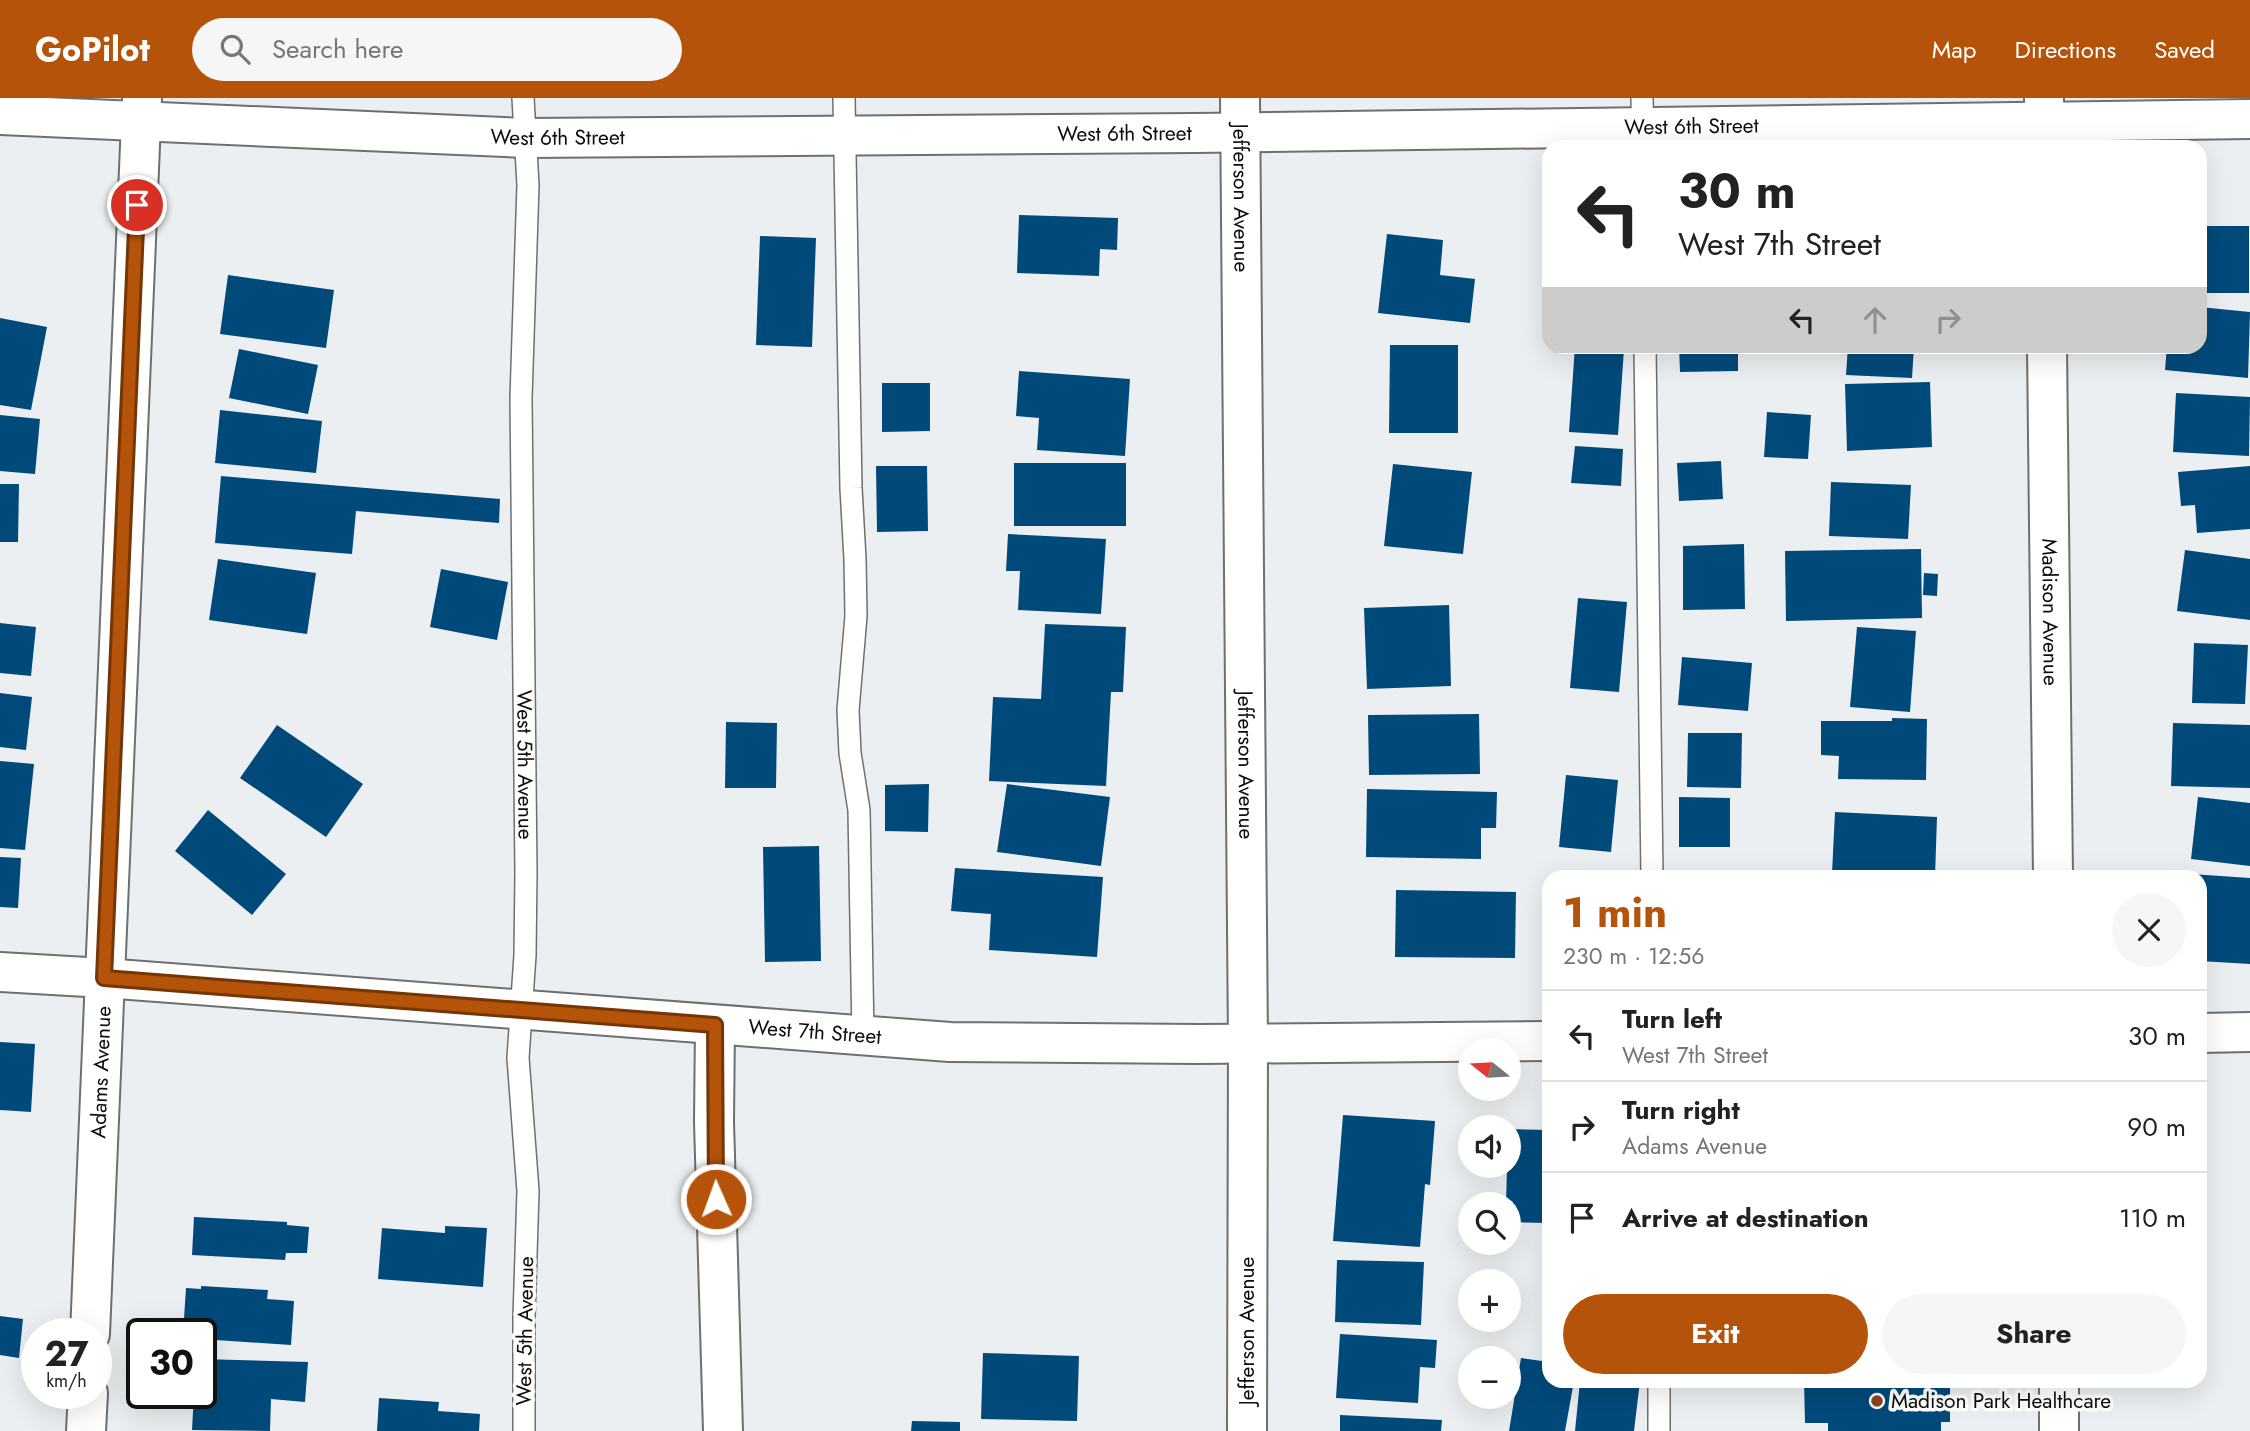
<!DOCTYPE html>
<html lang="en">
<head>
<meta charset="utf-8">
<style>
  :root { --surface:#fff; --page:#f6f6f6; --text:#222; --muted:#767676; --line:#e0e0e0; --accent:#b45309 }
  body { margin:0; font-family:Jost,sans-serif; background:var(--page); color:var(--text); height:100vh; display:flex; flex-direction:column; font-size:26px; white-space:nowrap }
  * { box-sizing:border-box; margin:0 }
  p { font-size:23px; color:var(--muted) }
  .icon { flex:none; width:38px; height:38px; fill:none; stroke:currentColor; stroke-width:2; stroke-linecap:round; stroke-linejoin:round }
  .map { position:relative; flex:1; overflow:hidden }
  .drawer { position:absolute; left:1542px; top:772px; width:665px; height:518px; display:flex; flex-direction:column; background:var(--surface); border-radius:21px; box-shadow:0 7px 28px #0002 }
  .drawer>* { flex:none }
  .hud { position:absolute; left:1542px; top:42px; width:665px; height:214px; border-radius:21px; box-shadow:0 7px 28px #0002; background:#fff; color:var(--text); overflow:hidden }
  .needle { width:46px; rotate:288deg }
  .buttons { position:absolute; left:1458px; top:940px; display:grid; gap:14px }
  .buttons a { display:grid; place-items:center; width:63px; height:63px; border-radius:50%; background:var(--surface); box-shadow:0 7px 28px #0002; font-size:35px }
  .speed { position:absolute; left:21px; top:1220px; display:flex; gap:14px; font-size:35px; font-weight:700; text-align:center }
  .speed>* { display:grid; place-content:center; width:91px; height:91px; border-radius:50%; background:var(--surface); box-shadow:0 7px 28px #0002; line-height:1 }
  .speed small { font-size:18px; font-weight:400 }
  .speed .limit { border:4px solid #111; border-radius:10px; background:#fff; color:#111 }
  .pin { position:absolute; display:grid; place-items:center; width:60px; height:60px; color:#fff; margin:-30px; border:4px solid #fff; border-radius:50%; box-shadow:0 2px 7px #0007 }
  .me { position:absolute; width:77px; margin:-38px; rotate:358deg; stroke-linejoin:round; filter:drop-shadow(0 0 5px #0008) }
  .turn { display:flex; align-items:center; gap:24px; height:147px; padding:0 21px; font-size:32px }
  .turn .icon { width:91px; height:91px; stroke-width:2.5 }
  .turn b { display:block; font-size:49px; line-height:60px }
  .lanes { display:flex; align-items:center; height:66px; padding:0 21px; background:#0003; justify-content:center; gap:35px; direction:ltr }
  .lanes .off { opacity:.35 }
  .round { display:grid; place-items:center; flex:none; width:74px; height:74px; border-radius:37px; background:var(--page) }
  .headline { display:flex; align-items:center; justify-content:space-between; height:119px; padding:0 21px }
  h1 { font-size:42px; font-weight:700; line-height:52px; color:var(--accent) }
  .cta { display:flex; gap:14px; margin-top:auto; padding:14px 21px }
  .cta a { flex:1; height:80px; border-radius:42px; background:var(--accent); color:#fff; font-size:28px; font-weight:700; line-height:80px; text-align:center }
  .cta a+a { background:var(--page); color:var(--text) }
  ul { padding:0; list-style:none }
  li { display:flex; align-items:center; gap:21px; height:91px; padding:0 21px; border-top:2px solid var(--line) }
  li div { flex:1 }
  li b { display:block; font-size:26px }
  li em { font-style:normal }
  header { display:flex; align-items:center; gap:42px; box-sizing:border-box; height:98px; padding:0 35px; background:var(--accent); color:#fff }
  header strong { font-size:33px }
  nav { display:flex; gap:38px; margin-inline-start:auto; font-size:24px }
  .search { width:490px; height:63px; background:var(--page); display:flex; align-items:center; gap:18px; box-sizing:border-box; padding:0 24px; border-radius:38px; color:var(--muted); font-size:26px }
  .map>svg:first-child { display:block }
  .building { fill:#004a7b }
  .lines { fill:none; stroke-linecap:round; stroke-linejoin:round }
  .lane-casing { stroke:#6d6f71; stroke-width:24 }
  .street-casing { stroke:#6d6f71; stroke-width:42 }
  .secondary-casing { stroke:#6d6f71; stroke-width:42 }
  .primary-casing { stroke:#6d6f71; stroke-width:42 }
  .lane { stroke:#fff; stroke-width:21 }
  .street { stroke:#fff; stroke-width:38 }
  .secondary { stroke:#fff; stroke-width:38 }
  .primary { stroke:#fff; stroke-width:38 }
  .route-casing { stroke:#753606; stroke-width:18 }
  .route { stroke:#b45309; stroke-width:12 }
  .poi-dot { fill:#8b451f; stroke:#fff; stroke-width:2.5 }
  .labels { text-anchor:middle; stroke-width:7; stroke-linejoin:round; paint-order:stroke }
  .street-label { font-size:21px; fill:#0c0d0d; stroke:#fff }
  .poi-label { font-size:21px; fill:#0c0d0d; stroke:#fff; text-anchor:start }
</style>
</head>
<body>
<header>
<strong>GoPilot</strong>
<div class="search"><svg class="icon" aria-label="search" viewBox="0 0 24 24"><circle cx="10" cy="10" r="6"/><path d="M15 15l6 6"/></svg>Search here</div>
<nav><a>Map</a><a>Directions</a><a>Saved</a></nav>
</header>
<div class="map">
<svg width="2250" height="1333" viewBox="0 0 2250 1333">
  <rect width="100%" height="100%" fill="#eceff1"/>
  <path class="building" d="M1019,117L1118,120L1117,152L1100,151L1099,178L1017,175Z
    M2200,128H2249V195H2200Z
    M1387,136L1443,142L1440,177L1475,181L1470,225L1378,215Z
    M760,138L816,140L812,249L756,247Z
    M228,177L334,192L326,250L220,236Z
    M2200,209L2250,214L2248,280L2165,272L2167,248H2200Z
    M0,220L47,229L31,312L0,307Z
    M1390,247H1458V335H1389Z
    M1575,248L1624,251L1618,337L1569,334Z
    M1679,248H1738V273L1680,274Z
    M1848,248H1914L1912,280L1846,277Z
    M239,251L318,267L308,316L229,300Z
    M1019,273L1130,281L1125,358L1037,352L1039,320L1016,318Z
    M1930,284L1932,349L1847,353L1845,286Z
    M882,285H930V333L882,334Z
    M2176,295L2250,299L2249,358L2173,354Z
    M220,312L322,323L316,375L215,365Z
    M1767,314L1811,317L1808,361L1764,359Z
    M0,317L40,321L35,376L0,373Z
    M1575,348L1623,351L1621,388L1571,385Z
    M1721,363L1723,401L1679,403L1677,365Z
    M1014,365H1126V428H1014Z
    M1393,366L1472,374L1463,456L1384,448Z
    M876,368H927L928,433L877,434Z
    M2250,368V431L2197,435L2195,407L2181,408L2178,374Z
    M221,378L500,401L499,425L356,413L352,456L215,445Z
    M1831,384L1911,387L1908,441L1829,438Z
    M0,386H19L18,444H0Z
    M1008,436L1106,441L1101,516L1018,512L1020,473H1006Z
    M1744,446L1745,511L1683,512V448Z
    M1921,451L1922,520L1786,523L1785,453Z
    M2185,452L2250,461V522L2177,513Z
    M218,461L316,475L307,536L209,522Z
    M441,471L508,484L497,542L430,529Z
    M1924,475L1938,476L1937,498L1923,497Z
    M1578,500L1627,504L1619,594L1570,590Z
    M1449,507L1451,588L1367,591L1364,510Z
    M0,525L36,529L31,578L0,575Z
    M1045,526L1126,529L1123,594H1111L1106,688L989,683L993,599L1041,601Z
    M1857,529L1916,533L1910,614L1850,609Z
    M2194,545L2248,547L2245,606L2192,605Z
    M1682,559L1752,565L1748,613L1678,607Z
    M0,595L32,599L26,652L0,649Z
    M1479,616L1480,676L1369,677L1368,617Z
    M1892,620L1927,621L1926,682L1838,681L1839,658L1821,657V623H1892Z
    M726,624L777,625L776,690H725Z
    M2173,625L2250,627V690L2171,688Z
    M277,627L363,686L326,739L240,680Z
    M1688,635H1742L1741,690L1687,689Z
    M0,663L34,666L25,752L0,750Z
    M1566,677L1618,682L1611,754L1559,749Z
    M929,686L928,734L885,733V687Z
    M1007,686L1110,699L1101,768L997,754Z
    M1367,691L1497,694L1496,730H1481V761L1366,759Z
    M1679,699L1730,700V749H1679Z
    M2198,699L2250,705V768L2191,761Z
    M208,712L286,776L252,817L175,753Z
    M1835,714L1937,719L1935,779L1832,775Z
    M819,748L821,863L765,864L763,749Z
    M0,759L21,760L18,810L0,809Z
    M955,770L1103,779L1097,859L989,852L991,816L951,813Z
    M2191,776L2250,780V866L2200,863V779H2191Z
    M1396,792L1516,794L1515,860L1395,859Z
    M0,944L35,946L31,1014L0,1012Z
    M1343,1017L1435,1023L1430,1087L1425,1086L1420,1149L1333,1143Z
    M1508,1031L1549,1032V1125L1508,1124V1106H1506Z
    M194,1119L287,1124V1127L309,1129L307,1155H286L285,1162L192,1157Z
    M445,1128L487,1130L483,1189L378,1181L382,1130L445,1135Z
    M1337,1162L1424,1164L1421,1227L1335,1224Z
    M201,1188L268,1192L267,1201L294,1203L291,1247L201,1241V1236H183L186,1190L201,1191Z
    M0,1218L23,1221L19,1260L0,1257Z
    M1340,1236L1437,1242L1435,1270L1420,1269L1418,1305L1336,1300Z
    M983,1255L1079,1258L1077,1323L981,1321Z
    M1521,1260L1549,1264V1283H1574L1565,1333H1509Z
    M201,1261L308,1264L305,1304L271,1301L270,1333L192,1332L194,1295H201Z
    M1580,1283H1640L1634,1333H1575Z
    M1804,1283H1950V1324H1941V1333H1828V1325H1805Z
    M379,1300L439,1304L438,1313L480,1316L479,1333H377Z
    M1340,1317L1442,1322L1441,1333H1340Z
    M912,1323L960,1324V1333H911Z"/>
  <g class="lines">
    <defs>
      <g id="lane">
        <path id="s1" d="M523,0L528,87L521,300L526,775L525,857L518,960L528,1093L524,1220V1333"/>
        <path d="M844,0L851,390L855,461L856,518L848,612L850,655L859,712L863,938"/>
        <path d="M1642,0L1643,49"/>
        <path d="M1645,248L1652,779"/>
        <path d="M1659,1283V1333"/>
      </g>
      <g id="street">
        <path id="s2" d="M1240,0L1248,946L1247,1333"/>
        <path id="s3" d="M0,17L525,40L1195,35L2250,21"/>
        <path id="s4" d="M0,874L104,880L950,944L1199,946L1549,943"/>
        <path d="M715,927L714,1024L723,1333"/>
        <path d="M2200,935L2250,934"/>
      </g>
      <g id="secondary">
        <path d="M2044,0L2045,49"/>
        <path id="s5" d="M2047,248L2053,779"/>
        <path d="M2059,1283V1333"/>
      </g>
      <g id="primary">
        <path id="s6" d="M90,1236L142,0"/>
        <path d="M86,1333L88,1295"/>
      </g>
    </defs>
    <use href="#lane" class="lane-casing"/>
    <use href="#street" class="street-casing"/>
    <use href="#secondary" class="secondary-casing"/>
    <use href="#primary" class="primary-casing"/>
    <use href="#lane" class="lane"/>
    <use href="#street" class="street"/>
    <use href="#secondary" class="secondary"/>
    <use href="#primary" class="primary"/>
  </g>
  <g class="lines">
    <defs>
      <path id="route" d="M137,107L104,880L715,927L716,1101"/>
    </defs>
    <use href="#route" class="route-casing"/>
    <use href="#route" class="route"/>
  </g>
  <circle class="poi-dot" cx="1877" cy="1303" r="7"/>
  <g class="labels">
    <g class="street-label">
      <text dy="7" stroke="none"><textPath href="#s3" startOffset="1692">West 6th Street</textPath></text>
      <text dy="7" stroke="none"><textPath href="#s3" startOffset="1125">West 6th Street</textPath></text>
      <text dy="7" stroke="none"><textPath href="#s3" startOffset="558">West 6th Street</textPath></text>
      <text dy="7" stroke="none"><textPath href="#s2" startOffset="100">Jefferson Avenue</textPath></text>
      <text dy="7" stroke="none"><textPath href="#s5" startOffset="266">Madison Avenue</textPath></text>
      <text dy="7" stroke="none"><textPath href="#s2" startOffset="667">Jefferson Avenue</textPath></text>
      <text dy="7" stroke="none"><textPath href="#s1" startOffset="667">West 5th Avenue</textPath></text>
      <text dy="7" stroke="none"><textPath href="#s4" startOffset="817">West 7th Street</textPath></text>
      <text dy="7" stroke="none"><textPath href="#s6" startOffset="262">Adams Avenue</textPath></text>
      <text transform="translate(525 1233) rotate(-89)" y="7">West 5th Avenue</text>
      <text transform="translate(1247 1233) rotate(-90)" y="7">Jefferson Avenue</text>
    </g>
    <g class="poi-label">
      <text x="1891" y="1310">Madison Park Healthcare</text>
    </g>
  </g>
</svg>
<div class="buttons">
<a><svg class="needle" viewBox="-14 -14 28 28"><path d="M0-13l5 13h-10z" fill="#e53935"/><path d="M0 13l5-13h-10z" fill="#767676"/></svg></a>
<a><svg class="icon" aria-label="sound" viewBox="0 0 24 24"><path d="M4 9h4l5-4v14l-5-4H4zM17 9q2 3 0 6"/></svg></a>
<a><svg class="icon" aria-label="search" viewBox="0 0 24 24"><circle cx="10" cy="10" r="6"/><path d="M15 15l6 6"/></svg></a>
<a>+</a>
<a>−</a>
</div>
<div class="speed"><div>27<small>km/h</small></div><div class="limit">30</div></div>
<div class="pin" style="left:137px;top:107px;background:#d93025"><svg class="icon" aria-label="arrive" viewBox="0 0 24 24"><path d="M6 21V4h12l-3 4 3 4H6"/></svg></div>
<svg class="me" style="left:716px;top:1101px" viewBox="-20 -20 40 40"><circle r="17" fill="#b45309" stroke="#fff" stroke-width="3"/><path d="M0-11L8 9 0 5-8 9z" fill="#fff"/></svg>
<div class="hud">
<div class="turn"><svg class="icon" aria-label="left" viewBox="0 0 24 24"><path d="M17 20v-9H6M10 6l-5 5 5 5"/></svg><div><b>30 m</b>West 7th Street</div></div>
<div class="lanes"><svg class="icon" aria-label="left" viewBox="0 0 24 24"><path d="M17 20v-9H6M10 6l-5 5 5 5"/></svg><svg class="icon off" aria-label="ahead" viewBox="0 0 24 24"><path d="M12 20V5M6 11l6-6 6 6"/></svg><svg class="icon off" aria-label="right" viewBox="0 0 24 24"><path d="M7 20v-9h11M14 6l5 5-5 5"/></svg></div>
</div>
<section class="drawer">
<div class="headline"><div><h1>1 min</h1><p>230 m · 12:56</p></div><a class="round"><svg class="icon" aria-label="close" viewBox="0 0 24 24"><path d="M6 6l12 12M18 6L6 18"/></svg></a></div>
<ul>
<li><svg class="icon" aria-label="left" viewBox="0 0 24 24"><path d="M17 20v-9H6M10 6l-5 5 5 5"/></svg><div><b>Turn left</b><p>West 7th Street</p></div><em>30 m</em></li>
<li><svg class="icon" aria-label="right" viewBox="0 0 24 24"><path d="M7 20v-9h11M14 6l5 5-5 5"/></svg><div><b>Turn right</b><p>Adams Avenue</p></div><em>90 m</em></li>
<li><svg class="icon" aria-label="arrive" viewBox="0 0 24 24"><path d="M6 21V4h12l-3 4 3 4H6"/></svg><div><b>Arrive at destination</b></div><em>110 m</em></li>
</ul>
<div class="cta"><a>Exit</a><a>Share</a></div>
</section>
</div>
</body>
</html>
